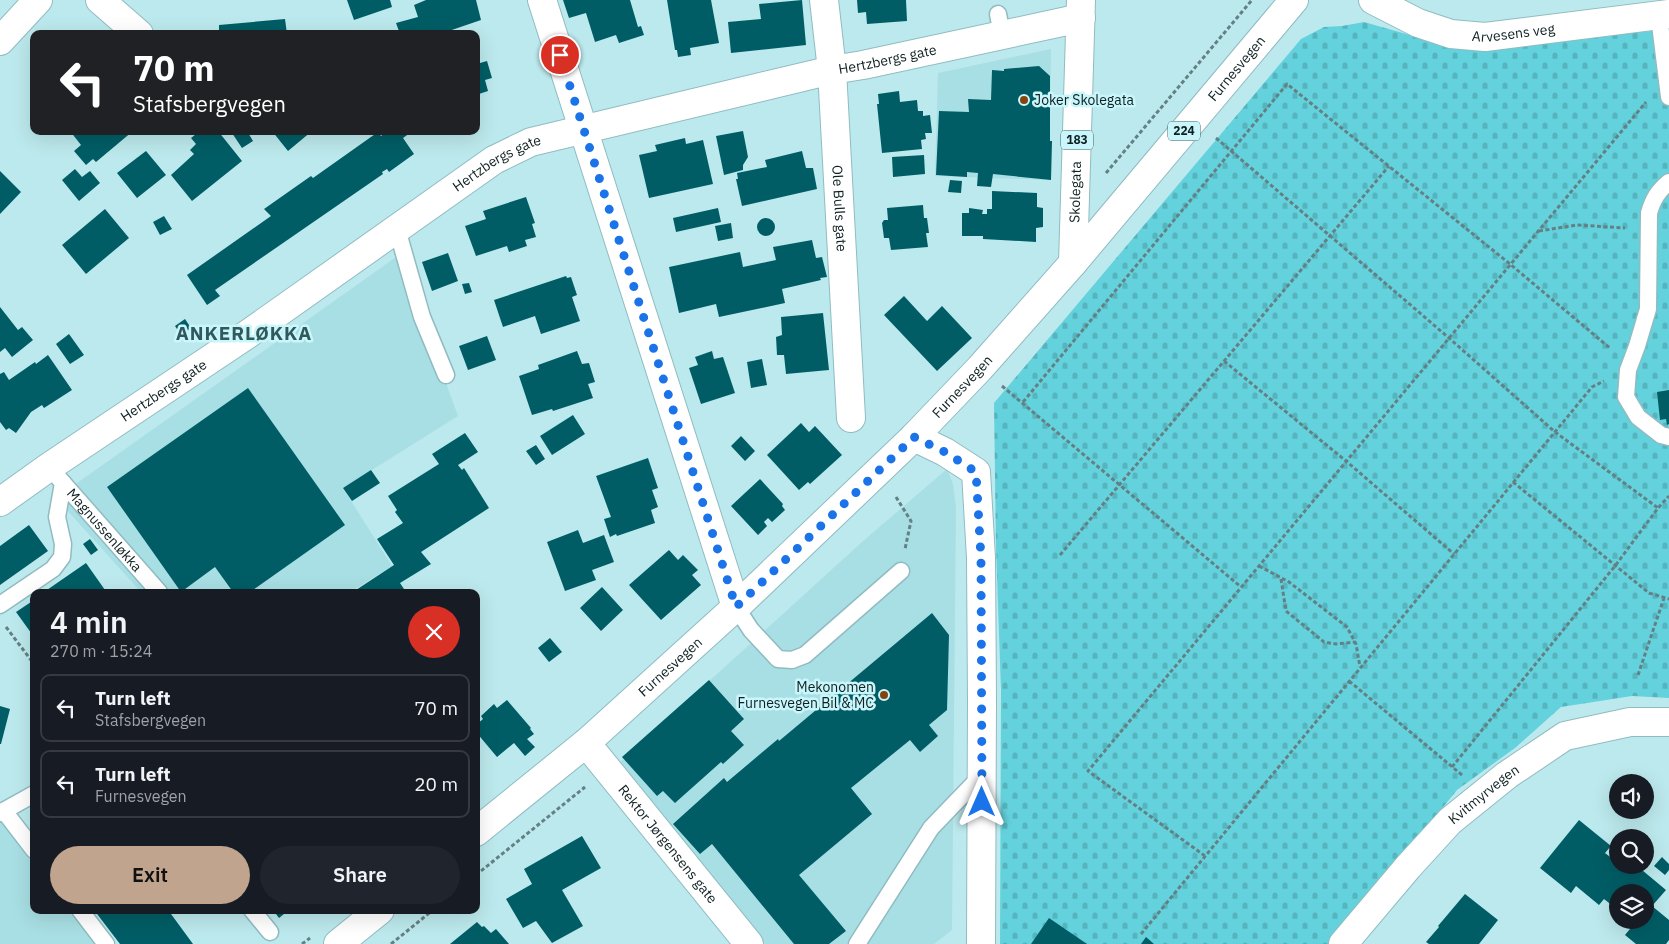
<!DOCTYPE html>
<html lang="en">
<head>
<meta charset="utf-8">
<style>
  :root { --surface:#171b24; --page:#20242c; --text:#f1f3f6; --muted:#9ea1a6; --line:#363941; --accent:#c0a48d }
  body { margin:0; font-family:"IBM Plex Sans",sans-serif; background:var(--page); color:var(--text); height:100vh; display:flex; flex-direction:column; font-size:19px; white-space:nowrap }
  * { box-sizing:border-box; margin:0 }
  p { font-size:16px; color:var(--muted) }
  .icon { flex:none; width:28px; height:28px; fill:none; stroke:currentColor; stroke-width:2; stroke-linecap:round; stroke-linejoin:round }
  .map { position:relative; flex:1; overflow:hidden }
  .side { position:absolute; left:30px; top:589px; width:450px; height:325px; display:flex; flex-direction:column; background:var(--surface); border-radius:10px; box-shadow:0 5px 20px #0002 }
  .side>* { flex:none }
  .banner { position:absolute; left:30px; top:30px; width:450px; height:105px; border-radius:10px; box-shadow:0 5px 20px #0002; background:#202124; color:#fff; overflow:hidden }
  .tools { position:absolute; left:1609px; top:774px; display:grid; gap:10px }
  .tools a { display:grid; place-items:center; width:45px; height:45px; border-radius:50%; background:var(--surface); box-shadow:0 5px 20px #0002; font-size:25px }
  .pin { position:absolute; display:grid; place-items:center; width:42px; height:42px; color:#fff; margin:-21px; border:2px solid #fff; border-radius:50%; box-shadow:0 1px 5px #0007 }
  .me { position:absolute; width:55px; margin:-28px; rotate:0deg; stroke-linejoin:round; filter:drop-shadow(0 0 4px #0008) }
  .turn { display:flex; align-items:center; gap:18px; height:105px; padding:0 20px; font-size:22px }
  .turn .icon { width:65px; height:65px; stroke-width:2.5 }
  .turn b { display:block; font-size:35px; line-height:42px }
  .round { display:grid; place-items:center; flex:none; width:52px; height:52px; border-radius:26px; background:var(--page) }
  .head { display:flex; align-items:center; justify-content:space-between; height:85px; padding:0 20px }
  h1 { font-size:30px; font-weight:600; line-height:38px }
  .cta { display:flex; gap:10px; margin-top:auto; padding:10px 20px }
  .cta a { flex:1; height:58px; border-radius:30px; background:var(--accent); color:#111; font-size:20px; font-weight:600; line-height:58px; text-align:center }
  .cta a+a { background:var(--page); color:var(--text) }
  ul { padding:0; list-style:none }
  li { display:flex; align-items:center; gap:15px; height:68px; margin:0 10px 8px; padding:0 10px; border:2px solid var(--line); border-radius:10px }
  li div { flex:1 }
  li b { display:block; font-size:19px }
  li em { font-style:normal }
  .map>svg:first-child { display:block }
  .built { fill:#a8dfe4 }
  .cemetery { fill:url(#cemetery-stones) }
  .building { fill:#005d65 }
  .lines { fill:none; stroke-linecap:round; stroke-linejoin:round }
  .lane-casing { stroke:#90bcc1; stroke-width:19 }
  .street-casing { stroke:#90bcc1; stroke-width:30 }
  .primary-casing { stroke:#90bcc1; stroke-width:30 }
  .path { stroke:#638184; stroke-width:3; stroke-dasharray:4 2.5; stroke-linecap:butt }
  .lane { stroke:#fff; stroke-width:16 }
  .street { stroke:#fff; stroke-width:28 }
  .primary { stroke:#fff; stroke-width:28 }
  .route { stroke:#1a73e8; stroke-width:9; stroke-dasharray:0 16.2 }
  .poi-dot { fill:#84440d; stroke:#c9f6fb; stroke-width:2 }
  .labels { text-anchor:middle; stroke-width:5; stroke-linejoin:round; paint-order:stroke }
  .shield { fill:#c9f6fb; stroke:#476063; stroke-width:1 }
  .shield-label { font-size:12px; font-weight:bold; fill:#0f2022 }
  .street-label { font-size:14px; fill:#0f2022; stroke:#c9f6fb }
  .poi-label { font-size:14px; fill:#0f2022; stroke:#c9f6fb; text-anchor:start }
  .district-label { font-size:19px; font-weight:bold; letter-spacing:1px; fill:#30595d; stroke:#c9f6fb }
</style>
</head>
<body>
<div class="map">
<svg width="1669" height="944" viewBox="0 0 1669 944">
  <defs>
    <pattern id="cemetery-stones" width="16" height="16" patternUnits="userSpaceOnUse" patternTransform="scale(1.25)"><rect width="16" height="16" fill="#63d2dd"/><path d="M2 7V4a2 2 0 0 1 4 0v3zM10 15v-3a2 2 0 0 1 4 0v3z" fill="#55b4bd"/></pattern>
  </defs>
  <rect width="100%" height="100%" fill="#bce9ed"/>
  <path class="built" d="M1051,49L1049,180L935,176L938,73Z
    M399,255L458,416L343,488L392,566L350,592H141L56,498Z
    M947,469L953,484L956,507L952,930L934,944H765L617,765L862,542Z
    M12,814L34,844V910H83L108,944H0V820Z"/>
  <path class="cemetery" d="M1364,22L1438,43L1483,50L1669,29V698L1632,696L1561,707L1515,748L1457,790L1357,913L1328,944H1000L1001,691L996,547L994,403L1301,39L1324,27L1342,26Z"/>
  <path class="building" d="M347,0H390L392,7L354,20Z
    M426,0H476L481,20L440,34H400L396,23L418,17L414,5Z
    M563,0H630L638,27L641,26L644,35L619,43L616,35L595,42L586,13L569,18Z
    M667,0H711L719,43L690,48L691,55L678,57L677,50H675Z
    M802,0L806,45L731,53L728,22L761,19L759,4Z
    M857,0H906L907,21L867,24L866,12L858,13Z
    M285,19L287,34H219V25Z
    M476,53L480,63L487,61L492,78L485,80L488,91L476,95Z
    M1039,66L1050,76V141H1052L1051,180L993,174L991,187L977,186L978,173L967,172V177L936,175L939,111L969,112L968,99L991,100L992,70L1004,71V69Z
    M899,91L900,102L917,100L918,111H923V116L930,115L932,133H925L926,139L921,140L922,149L882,153L877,104H879L878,94Z
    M70,131H133L96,162L93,159L86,165L74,151L81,145Z
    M200,131H207L209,134L213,131H218L242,161L192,201L171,175L194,154L190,150L196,144L191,138Z
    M236,131H247L253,141L242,148L232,133Z
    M272,131H312L288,151Z
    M387,131H408L410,133L403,138L414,154L389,172L387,169L382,172L383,174L215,290L220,296L207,305L187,275L271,216L264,209L311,176L313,178L378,132L381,136Z
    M743,131L748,157L743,165V170L724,175L716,136Z
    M685,138L686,144L703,140L713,184L649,198L639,155L657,151L655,145Z
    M146,151L166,175L137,198L117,173Z
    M802,151L806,168H813L817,189L742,206L736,179H738L737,173L767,167L765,160Z
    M924,155L925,174L893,177L892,157Z
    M75,169L82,177L90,171L100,183L79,201L62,180Z
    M0,171L21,192L0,214Z
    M950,180L962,181L961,193L948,192Z
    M992,191L1037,193V207L1043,208V227L1036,228V242L983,239V236H962V213H969V208L983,210L982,214H987V209H992Z
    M526,197L535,223L532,224L536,237L525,240L527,246L509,252L507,246L476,256L465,226L486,219L483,211Z
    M923,205L924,218H927L929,233H926L928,247L891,250L889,238H884L882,223L884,220H888L887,208Z
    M718,208L721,222L676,232L673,218Z
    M105,209L129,238L86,274L62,245Z
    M164,216L172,229L160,235L153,222Z
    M757 227a9 9 0 1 1 18 0a9 9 0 1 1-18 0Z
    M731,223L733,238L718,241L715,226Z
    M812,240L816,258L822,257L827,277L820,278L821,280L782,289L785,303L719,317L716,304L679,313L669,267L740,252L743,267L776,260L773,247Z
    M448,253L458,281L432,291L422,262Z
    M566,276L567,278L571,277L577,295L572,297L580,321L541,334L535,316L503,327L494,300Z
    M469,283L472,292L465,294L462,284Z
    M904,296L927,321L942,306L972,338L937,371L884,315Z
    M0,307L18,330L22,327L33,340L12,357L5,348L0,352Z
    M823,313L829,370L786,374L784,355H777L776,337L782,335L781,317Z
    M185,319L191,328L181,335L175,326Z
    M69,334L84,355L70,364L56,344Z
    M487,336L496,360L468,370L459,346Z
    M577,351L582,364L589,363L595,382L588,384L593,398L553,411L552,409L532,415L519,376L539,369L538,365Z
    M712,351L714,359L723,357L735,393L701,404L689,368L698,365L695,357Z
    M48,355L72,390L44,408L42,405L31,412L16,433L9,428L6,430L0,422V374L4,372L9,380L35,362L36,364Z
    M762,359L767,385L751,388L747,362Z
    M248,388L345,525L250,592H233L215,567L181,592L107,487Z
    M1669,390V424L1667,425L1666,419L1660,420L1657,392Z
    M573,415L585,434L552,455L540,436Z
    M801,423L809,432L815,426L842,455L810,484L808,482L799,490L767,455Z
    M465,433L478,452L458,465L462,470L464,468L489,508L421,552L431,564L400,583L406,592H353L394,565L377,539L403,523L395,512L397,510L388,496L439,464L432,454Z
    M741,436L755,451L745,461L731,446Z
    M536,445L545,459L536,465L526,451Z
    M648,458L658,488L652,490L658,507L651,510L655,523L617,536L616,534L610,537L604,519L611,517L596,476Z
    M371,470L380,483L352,501L343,488Z
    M760,479L783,504L782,506L785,510L772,522L768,518L764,522L767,526L758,535L731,506Z
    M29,525L48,551L0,585V546Z
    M578,530L583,543L604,535L614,562L592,570L596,580L565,591L547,542Z
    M90,539L98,550L91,555L83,544Z
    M669,550L678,560L683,555L698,570L692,575L701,585L661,620L629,585Z
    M86,563L105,590L101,592H44Z
    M602,587L623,610L601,631L580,608Z
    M34,600V637L16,612Z
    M932,613L949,635L947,710L929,725L938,736L920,752L910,740L851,788L872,814L799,875L846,931L829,944H794L712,844L700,854L673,824L724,778L727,782L778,739L779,741Z
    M550,638L562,652L549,662L538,648Z
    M709,680L744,719L731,731L744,745L723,764L721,762L675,803L663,791L657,796L622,757Z
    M507,700L531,728L530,729L534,734L527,739L535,747L525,756L514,743L497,757L476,732V725L483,719L481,716L494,704L497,708Z
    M0,706L10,709L1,744H0Z
    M1579,820L1611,846L1605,853L1618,863V865L1625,870L1629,865H1636L1666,890L1652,906L1669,920V940L1666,944H1636L1625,935L1634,924L1630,920H1645V892H1618V910L1604,899L1599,905L1576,886L1571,893L1540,868Z
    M582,836L601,868L562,890L583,926L552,943L536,921L523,928L506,899L532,884L524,869Z
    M1662,857L1669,864V870L1665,875L1654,866Z
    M1465,894L1498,920L1479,944H1429L1426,942L1439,927L1438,926Z
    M94,910H172L174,912L171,914L193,944H120Z
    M273,910H289L279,918Z
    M1049,918L1087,944H1031Z
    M477,922L482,927L484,926L491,933L496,929L509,944H450Z
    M1146,937L1154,944H1141Z"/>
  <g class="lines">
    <defs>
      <g id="lane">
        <path d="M998,14L1002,35"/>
        <path d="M1659,16L1669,97"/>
        <path d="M1669,182C1658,191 1653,199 1649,213L1648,309L1637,346L1628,370L1626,397L1638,417L1661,435L1669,437"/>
        <path d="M397,229L422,317L446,375"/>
        <path id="s1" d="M49,467L159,592"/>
        <path d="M0,605L53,569L62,557L63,544L57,517L63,483"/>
        <path d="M736,607L751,630L778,659L792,660L805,655L901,571"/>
        <path d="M4,811L34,850"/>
        <path d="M0,813L34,794"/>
        <path d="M80,910L106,944"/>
        <path d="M252,910L270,932"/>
        <path d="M857,944L931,828L982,775"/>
      </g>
      <g id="street">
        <path d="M100,0L139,34"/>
        <path d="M542,0L736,607"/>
        <path id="s2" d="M824,0L832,70L851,418"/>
        <path id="s3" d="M1373,0L1418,23L1451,34L1485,37L1669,14"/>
        <path d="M0,41L38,0"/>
        <path d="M914,437L945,452L976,472L981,558L982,701L981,944"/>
        <path id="s4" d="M0,502L49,467L248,334L494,160L531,142L832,70L863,65L1081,18"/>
        <path id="s5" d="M586,743L749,944"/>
        <path id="s6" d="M1343,944L1408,867L1450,821L1507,775L1565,736L1630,722H1669"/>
      </g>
      <g id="primary">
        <path id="s7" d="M1073,263L1081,0"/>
        <path id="s8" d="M476,832L586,743L736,607L914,437L980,368L1073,263L1294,0"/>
        <path d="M338,944L380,910"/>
      </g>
    </defs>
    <use href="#lane" class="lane-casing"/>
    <use href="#street" class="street-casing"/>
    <use href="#primary" class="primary-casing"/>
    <path class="path" d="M1216,138L1449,338L1555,432L1658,508
      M1106,173L1252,0
      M1539,231L1577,225L1625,228
      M1224,361L1346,461L1454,554
      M1002,386L1241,587
      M1023,402L1287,84L1510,264L1611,349
      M1513,482L1649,593L1669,599
      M896,497L911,521L905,549
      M1060,555L1389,166
      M1259,566L1289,582L1347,627L1356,644L1360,667
      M1281,579L1286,611L1324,642L1336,644L1355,642
      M6,627L34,664
      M1638,675L1664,598
      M1349,681L1462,775
      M1452,767L1615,566L1658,508L1669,496
      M1205,856L1088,771L1646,102
      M476,875L585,787
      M1141,934L1592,387L1604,381
      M302,944L310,938
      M391,944L433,910"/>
    <use href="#lane" class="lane"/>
    <use href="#street" class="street"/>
    <use href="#primary" class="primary"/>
  </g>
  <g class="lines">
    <path class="route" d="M560,55L736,607L914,437L945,452L976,472L981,558L982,802"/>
  </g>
  <g class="poi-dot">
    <circle cx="1024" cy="100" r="5"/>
    <circle cx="884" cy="695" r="5"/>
  </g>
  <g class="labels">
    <g class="shield">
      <rect x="1168" y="121.5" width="32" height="19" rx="4"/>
      <rect x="1061" y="130.5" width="32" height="19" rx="4"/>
    </g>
    <g class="shield-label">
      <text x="1184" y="135">224</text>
      <text x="1077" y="144">183</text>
    </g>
    <g class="street-label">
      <text dy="5" stroke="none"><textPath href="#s3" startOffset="148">Arvesens veg</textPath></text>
      <text dy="5" stroke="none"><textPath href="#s4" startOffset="1008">Hertzbergs gate</textPath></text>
      <text dy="5" stroke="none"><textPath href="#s8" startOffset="1080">Furnesvegen</textPath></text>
      <text dy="5" stroke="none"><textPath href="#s4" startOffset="602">Hertzbergs gate</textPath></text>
      <text dy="5" stroke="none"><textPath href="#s7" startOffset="71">Skolegata</textPath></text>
      <text dy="5" stroke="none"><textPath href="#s2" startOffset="209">Ole Bulls gate</textPath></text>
      <text dy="5" stroke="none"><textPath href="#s8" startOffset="660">Furnesvegen</textPath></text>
      <text dy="5" stroke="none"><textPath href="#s4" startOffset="198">Hertzbergs gate</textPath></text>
      <text dy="5" stroke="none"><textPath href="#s1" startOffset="84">Magnussenløkka</textPath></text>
      <text dy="5" stroke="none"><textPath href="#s8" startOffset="255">Furnesvegen</textPath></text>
      <text dy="5" stroke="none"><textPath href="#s6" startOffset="206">Kvitmyrvegen</textPath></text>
      <text dy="5" stroke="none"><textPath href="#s5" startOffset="130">Rektor Jørgensens gate</textPath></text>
    </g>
    <g class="poi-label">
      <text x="1034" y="105">Joker Skolegata</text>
      <text x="874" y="692" text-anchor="end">Mekonomen<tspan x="874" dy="16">Furnesvegen Bil &amp; MC</tspan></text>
    </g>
    <g class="district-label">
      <text x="244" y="340">ANKERLØKKA</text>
    </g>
  </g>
</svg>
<div class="tools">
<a><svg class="icon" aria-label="sound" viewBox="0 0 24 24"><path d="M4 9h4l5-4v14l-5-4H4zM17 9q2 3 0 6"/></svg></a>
<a><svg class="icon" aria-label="search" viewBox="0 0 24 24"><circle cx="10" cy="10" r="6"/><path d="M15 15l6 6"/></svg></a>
<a><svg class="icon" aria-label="layers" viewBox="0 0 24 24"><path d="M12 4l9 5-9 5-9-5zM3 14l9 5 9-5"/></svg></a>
</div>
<div class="pin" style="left:560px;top:55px;background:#d93025"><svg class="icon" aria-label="arrive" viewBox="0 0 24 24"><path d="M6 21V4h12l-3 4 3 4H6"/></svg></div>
<svg class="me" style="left:982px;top:802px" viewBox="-20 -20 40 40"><path d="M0-17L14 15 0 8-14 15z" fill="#1a73e8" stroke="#fff" stroke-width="4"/></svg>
<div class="banner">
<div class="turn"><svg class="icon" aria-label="left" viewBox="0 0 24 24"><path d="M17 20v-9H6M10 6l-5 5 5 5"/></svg><div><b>70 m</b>Stafsbergvegen</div></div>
</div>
<section class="side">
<div class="head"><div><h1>4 min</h1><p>270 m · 15:24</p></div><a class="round" style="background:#d93025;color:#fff"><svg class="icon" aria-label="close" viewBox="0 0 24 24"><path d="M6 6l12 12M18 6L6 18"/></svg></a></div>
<ul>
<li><svg class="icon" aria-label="left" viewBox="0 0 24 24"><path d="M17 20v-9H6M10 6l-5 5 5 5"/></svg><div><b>Turn left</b><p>Stafsbergvegen</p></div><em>70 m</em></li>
<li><svg class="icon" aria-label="left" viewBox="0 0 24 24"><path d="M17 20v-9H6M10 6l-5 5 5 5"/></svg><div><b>Turn left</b><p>Furnesvegen</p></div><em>20 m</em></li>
</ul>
<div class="cta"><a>Exit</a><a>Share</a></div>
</section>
</div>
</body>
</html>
